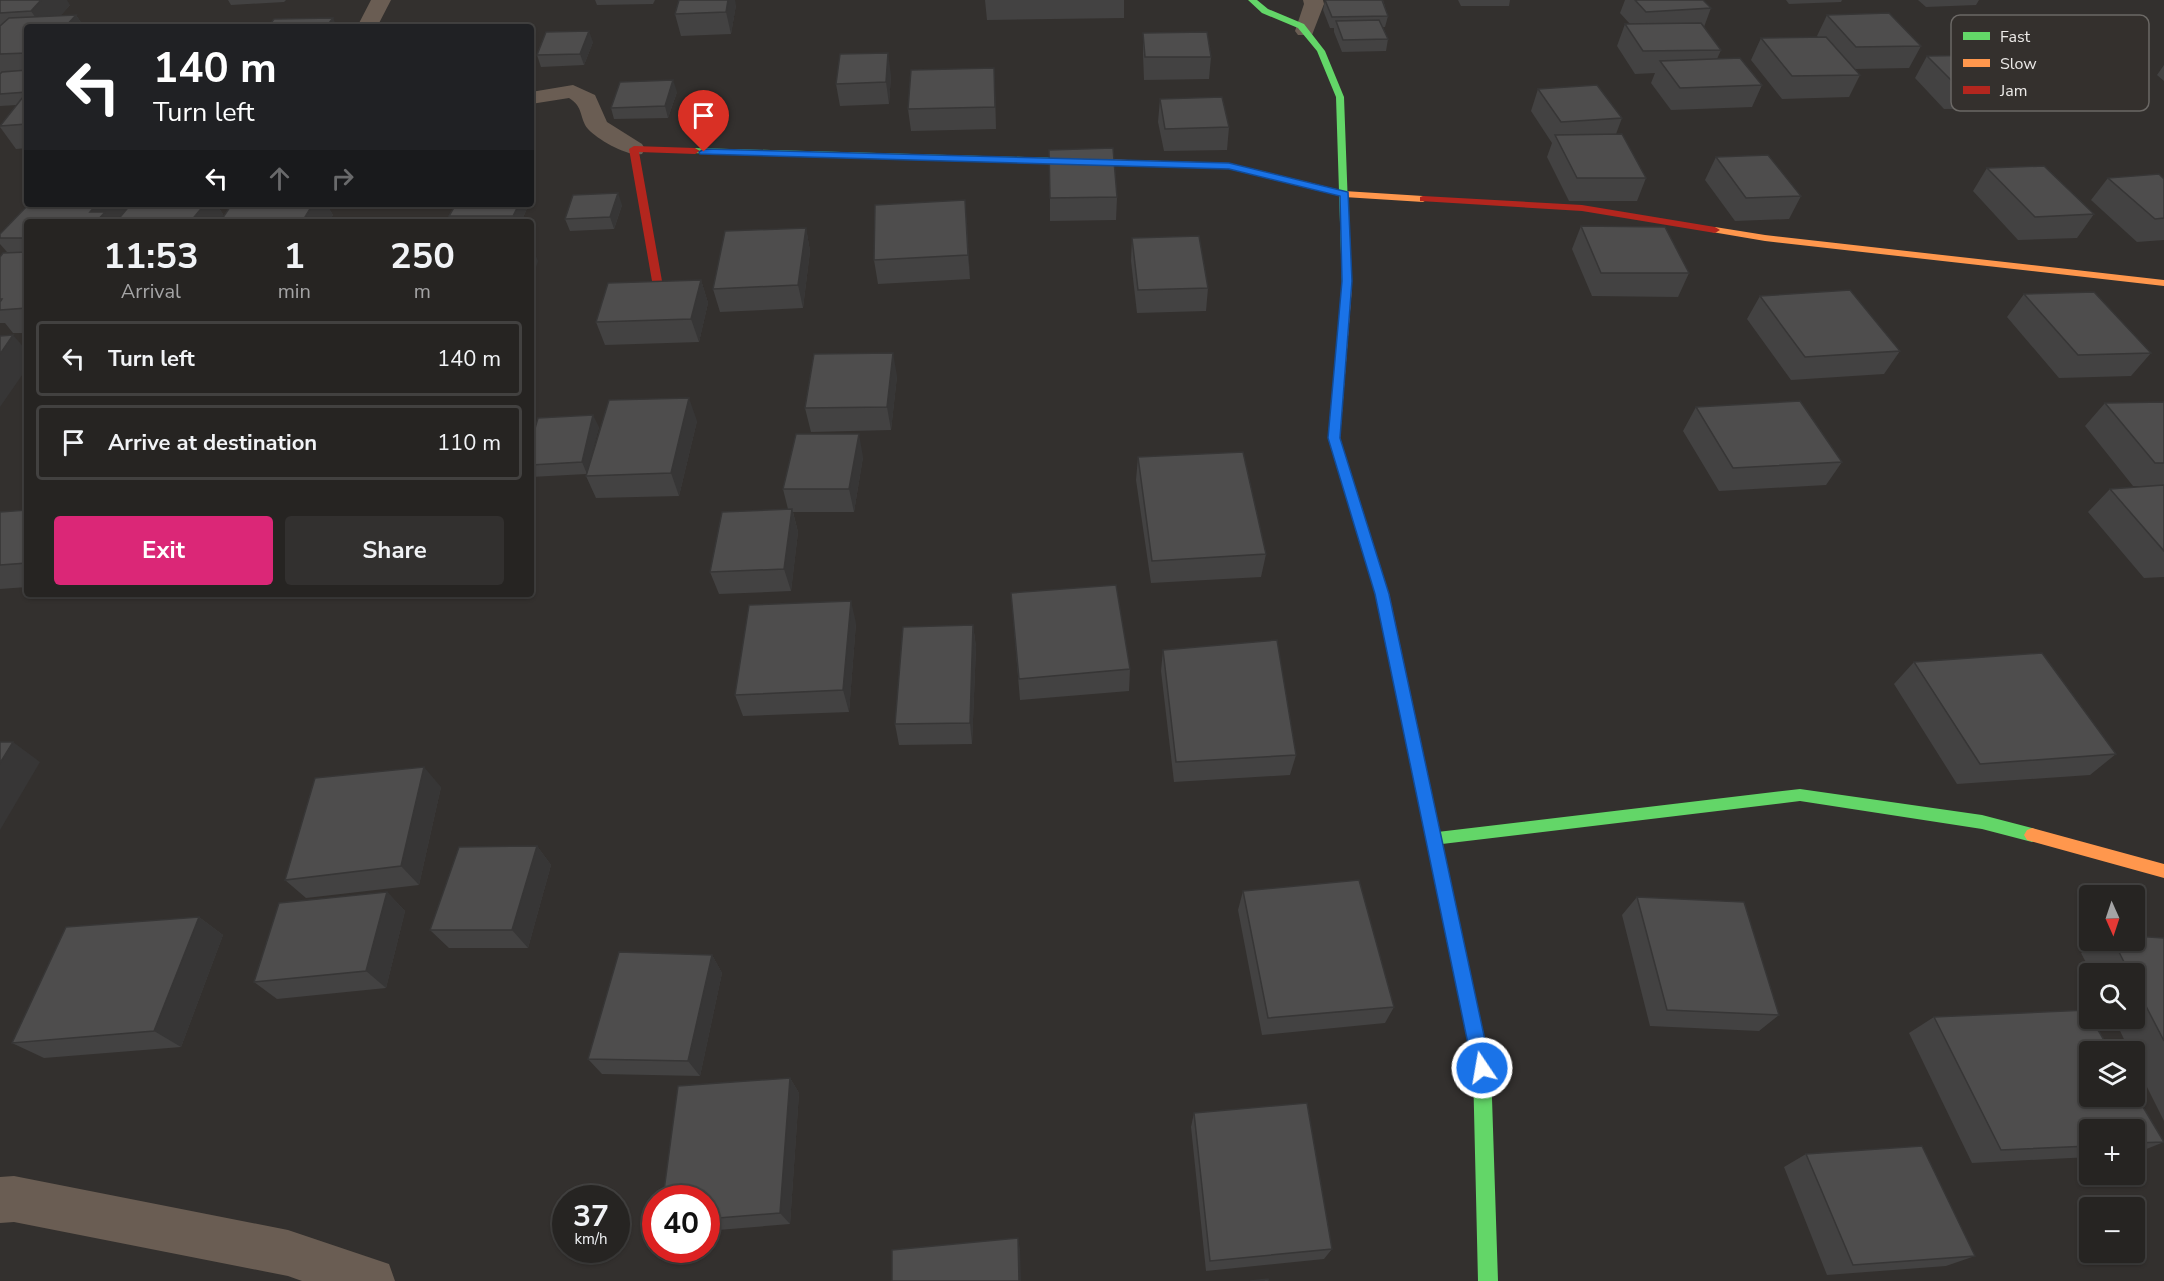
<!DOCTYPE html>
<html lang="en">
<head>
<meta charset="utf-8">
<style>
  :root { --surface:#262422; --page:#32302f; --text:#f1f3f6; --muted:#a4a4a5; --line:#424140; --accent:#db2777 }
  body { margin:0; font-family:"Nunito Sans",sans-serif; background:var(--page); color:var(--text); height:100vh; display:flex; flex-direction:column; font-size:22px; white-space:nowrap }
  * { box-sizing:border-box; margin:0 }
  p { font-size:20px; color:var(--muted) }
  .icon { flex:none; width:33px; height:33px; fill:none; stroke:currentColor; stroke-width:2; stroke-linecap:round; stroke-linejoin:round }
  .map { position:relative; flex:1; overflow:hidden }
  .sheet { position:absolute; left:24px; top:219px; width:510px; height:378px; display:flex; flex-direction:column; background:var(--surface); border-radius:6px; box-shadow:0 2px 4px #0004,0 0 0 2px var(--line) }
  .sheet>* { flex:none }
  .banner { position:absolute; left:24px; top:24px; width:510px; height:183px; border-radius:6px; box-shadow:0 2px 4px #0004,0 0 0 2px var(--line); background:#202124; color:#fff; overflow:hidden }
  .needle { width:39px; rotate:177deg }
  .controls { position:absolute; left:2079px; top:885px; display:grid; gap:12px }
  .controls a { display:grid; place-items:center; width:66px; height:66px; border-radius:6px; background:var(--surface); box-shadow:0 2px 4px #0004,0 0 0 2px var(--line); font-size:30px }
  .speed { position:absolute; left:552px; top:1185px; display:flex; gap:12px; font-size:30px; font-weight:700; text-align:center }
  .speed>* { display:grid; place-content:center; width:78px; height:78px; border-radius:50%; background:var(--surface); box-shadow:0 2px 4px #0004,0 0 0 2px var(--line); line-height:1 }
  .speed small { font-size:15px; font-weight:400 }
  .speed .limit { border:9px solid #d22; background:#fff; color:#111 }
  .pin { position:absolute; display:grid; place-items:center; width:51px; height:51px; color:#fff; margin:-62px -26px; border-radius:50% 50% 50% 0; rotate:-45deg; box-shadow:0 0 6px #0007 }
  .pin .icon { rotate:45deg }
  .me { position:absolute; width:66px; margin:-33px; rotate:348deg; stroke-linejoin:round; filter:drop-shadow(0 0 4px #0008) }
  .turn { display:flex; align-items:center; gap:21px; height:126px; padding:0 30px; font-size:27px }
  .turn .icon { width:78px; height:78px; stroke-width:2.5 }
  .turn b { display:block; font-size:42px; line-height:51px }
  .lanes { display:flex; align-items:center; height:57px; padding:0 30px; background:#0003; justify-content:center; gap:30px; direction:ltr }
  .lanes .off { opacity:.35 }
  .eta { display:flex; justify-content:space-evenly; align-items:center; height:102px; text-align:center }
  .eta b { font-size:36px; font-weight:700; line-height:42px }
  .action { display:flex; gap:12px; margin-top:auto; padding:12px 30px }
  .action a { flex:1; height:69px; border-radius:6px; background:var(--accent); color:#fff; font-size:24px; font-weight:700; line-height:69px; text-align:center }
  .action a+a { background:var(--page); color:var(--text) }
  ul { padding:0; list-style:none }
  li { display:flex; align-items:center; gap:18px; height:75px; margin:0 12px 9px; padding:0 18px; border:3px solid var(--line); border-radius:6px }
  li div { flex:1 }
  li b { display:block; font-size:22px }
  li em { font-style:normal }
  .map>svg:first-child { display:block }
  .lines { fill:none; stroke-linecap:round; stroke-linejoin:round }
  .street { fill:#6a5d53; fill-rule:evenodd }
  .fast { fill:#63d668; fill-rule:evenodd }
  .slow { fill:#ff974d; fill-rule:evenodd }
  .jam { fill:#b3261e; fill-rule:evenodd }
  .wall { fill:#434242 }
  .shaded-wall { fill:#373636 }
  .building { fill:#4e4d4d; stroke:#373636; stroke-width:1.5 }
  .route { fill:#1a73e8; stroke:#114b97; stroke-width:1.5 }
  .key { fill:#34302d; stroke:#6b6865; stroke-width:1.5 }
  .key-label { font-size:16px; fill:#eceae8 }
</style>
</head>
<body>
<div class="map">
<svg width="2164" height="1281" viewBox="0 0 2164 1281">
  <rect width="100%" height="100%" fill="#33302e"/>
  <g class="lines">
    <path class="street" d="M371,0H391L377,27H357Z
      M1303,0H1323L1324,4L1312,35H1298L1295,31L1304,4Z
      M573,85L595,95L607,122L642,144L645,149L642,154C628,157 598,140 588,129C579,118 584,107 569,98L531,104V92Z
      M14,1176L288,1230L389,1264L395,1281H302L288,1276L14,1222L0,1223V1177Z"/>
    <path class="fast" d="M1248,0H1257L1268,9L1304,24L1325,51L1344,97L1351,288H1343L1342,286L1336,97L1317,51L1298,28L1262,13Z
      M695,148L1094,159L1099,162L1094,165L692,153L690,151Z
      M1800,789L1982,815L2032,828L2037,830L2040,835L2037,840L2032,842L1982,829L1800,801L1442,844L1491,1068L1498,1281H1478L1473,1068L1426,840L1429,833Z"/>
    <path class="slow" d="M1094,159L1229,163L1344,191L1423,196L1428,199L1423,202L1344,197L1229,169L1091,164L1089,162Z
      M1715,227L1765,235L2164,280V286L1765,241L1712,232L1710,230Z
      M1347,283L1352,286L1340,438L1390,597L1383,602L1376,597L1328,438L1342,286Z
      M2032,828L2164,864V878L2027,840L2024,835L2027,830Z"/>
    <path class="jam" d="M634,146L695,148L700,151L695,154L639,152L662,281L657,284L652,281L629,149Z
      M1423,196L1582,205L1715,227L1720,230L1715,233L1582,211L1420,201V197Z
      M1383,592L1390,597L1442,840L1439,845L1434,847L1429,845L1426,840L1376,597Z"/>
  </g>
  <path class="wall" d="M0,0L70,5L61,15H76L84,27H27V148L16,149L0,127V126L17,105L0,106Z
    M228,0H286L284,2L231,5Z
    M595,0H655L653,4L597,5Z
    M985,0H1124V18L987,20Z
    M1325,0H1383L1388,16L1385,27H1383L1388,39L1386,51L1342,52L1334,32V28H1330L1323,10Z
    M1458,0H1510L1509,6H1461Z
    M1625,0H1703L1711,8L1704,27L1721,50L1717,59L1762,85L1752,107L1671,110L1651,83L1655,73L1635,74L1617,46L1625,24H1630L1620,13Z
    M1786,0H1842L1841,2L1789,4Z
    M1918,0H1979L1976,5L1926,7Z
    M736,5L731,34L681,36L675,14Z
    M1827,15L1921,46L1909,68L1855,69L1860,75L1849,97L1782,99L1751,60L1761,38L1818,37L1817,36Z
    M1143,33L1211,57L1209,79L1144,80L1143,54Z
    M593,42L584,65L541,67L537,55Z
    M1927,56L2021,85L2007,108L1944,109L1915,78Z
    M2164,65V81L2157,75Z
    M891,75L889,104L840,106L836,84Z
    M1538,89L1622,118L1616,134L1646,178L1637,201H1569L1547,157L1552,143L1531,111Z
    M995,90L996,129L911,131L908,109Z
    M677,92L668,118L614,119L611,108Z
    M1160,99L1229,127L1227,150L1164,151L1158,122Z
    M1716,157L1801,196L1789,219L1735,221L1705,180Z
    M1987,168L2094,214L2077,238L2018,240L1973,191Z
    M2108,178L2164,179V240L2137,242L2091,200Z
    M1117,197L1116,220L1050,221V198Z
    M965,200L970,279L878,284L874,260Z
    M29,204H124L127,209L131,204H223L219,208L224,216L232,204H326L333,215L329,222H27V333H13L5,323H0V257L3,253L7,252L0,244V234Z
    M456,204H529L521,222H452L449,216Z
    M622,205L614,229L570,231L565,219Z
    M1581,226L1689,273L1678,297L1592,296L1572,249Z
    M806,228L810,251L803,308L720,312L713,289Z
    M1132,238L1208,288L1206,311L1137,313L1131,261Z
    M701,280L708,303L699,342L605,345L596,322Z
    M2024,294L2151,353L2131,376L2059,378L2007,317Z
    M1760,296L1900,351L1884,374L1791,380L1747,319Z
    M897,376L891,430L811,432L805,408Z
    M2164,402V577L2144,578L2088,512L2110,489L2153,486H2133L2085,426L2105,403Z
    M1696,407L1842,462L1826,485L1719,491L1683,431Z
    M697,421L679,496L596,498L586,476V474L531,477V442L599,427L590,461Z
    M863,457L854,512H793L798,532L791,591L719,594L710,572L788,509L783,489Z
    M1138,457L1266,554L1261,577L1151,583L1136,480Z
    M27,510V587L0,589V512Z
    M1013,616L1130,669L1129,691L1020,700Z
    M856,623L849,712L743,716L735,695Z
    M973,625L976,647L972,744L899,745L895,724Z
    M1163,650L1296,755L1290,775L1174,782L1161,671Z
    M1914,662L2116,754L2090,775L1957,784L1894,684Z
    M441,787L419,885L306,898L285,880Z
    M537,846L551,865L528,948H449L430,930Z
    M1243,891L1394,1007L1385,1023L1262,1035L1238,910Z
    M387,892L405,911L386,988L277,999L254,982Z
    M1637,897L1779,1015L1759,1031L1650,1026L1622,915Z
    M199,917L223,935L181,1047L44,1058L12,1043Z
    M2164,938V1121L2134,1061V1052H2130L2114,1018H2134V974H2092L2081,953L2102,940H2134Z
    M712,955L722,973L700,1076L602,1074L588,1059Z
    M1934,1017L2164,1142L2134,1154V1130H2090V1157L1972,1163L1909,1033Z
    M790,1078L799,1093L790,1224L706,1231V1198Z
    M1194,1113L1332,1249L1324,1259L1206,1271L1191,1127Z
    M1806,1154L1975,1256L1946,1266L1827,1275L1784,1167Z"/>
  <path class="shaded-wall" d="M41,0H67L70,5L51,27H42L31,11Z
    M728,0H735L736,5L731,34L726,12Z
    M76,15L84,27H65Z
    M333,18L337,27H326Z
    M589,31L593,42L584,65L580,54Z
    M888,53L891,75L889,104L886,82Z
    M673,80L677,92L668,118L665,106Z
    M618,193L622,205L614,229L610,217Z
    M965,200L967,223L970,279L968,255Z
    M97,204H124L128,210L118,222H96L90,212Z
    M201,204H223L219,208L226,219L224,222H190Z
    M313,204H326L333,215L329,222H302Z
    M519,204H529L521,222H516L513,216Z
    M806,228L810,251L803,308L798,285Z
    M531,245L538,261L531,282Z
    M701,280L708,303L699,342L691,319Z
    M13,335L27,351V368L0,407V354Z
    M893,353L897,376L891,430L887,407Z
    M689,398L697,421L679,496L671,473Z
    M593,415L599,427L587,474L582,462Z
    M859,434L863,457L854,512L849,489Z
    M792,509L798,532L791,591L784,569Z
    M851,601L856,623L849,712L843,690Z
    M973,625L976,647L972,744L970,723Z
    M13,742L40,762L0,830V763Z
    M424,767L441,787L419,885L401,866Z
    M537,846L551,865L528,948L512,930Z
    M387,892L405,911L386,988L366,971Z
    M199,917L223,935L181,1047L154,1031Z
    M712,955L722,973L700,1076L688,1061Z
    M790,1078L799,1093L790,1224L780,1213Z
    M1018,1238L1020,1249L1021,1281H1019Z"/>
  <path class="building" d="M0,0H41L31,11L0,13Z
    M679,0H728L726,12L675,14Z
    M1325,0H1382L1388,16L1332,17Z
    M1635,0H1703L1711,8L1646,12Z
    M1889,13L1921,46L1856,47L1827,15Z
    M76,15L65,27H27V53L0,54V26L9,18Z
    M333,18L326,27H268L274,19Z
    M1379,20L1388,39L1343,40L1336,21Z
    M1701,23L1721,50L1643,51L1625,24Z
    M589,31L580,54L537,55L546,32Z
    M1207,32L1211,57H1145L1143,33Z
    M1826,37L1860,75L1792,76L1761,38Z
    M888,53L886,82L836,84L840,54Z
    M1990,55L2021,85L1957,86L1927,56Z
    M1740,58L1762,85L1680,88L1660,61Z
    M994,68L995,107L908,109L911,70Z
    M27,70V92L0,94V74L2,72Z
    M673,80L665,106L611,108L620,82Z
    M1597,85L1622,118L1561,122L1538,89Z
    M27,92V124L0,126Z
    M1222,97L1229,127L1165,129L1160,99Z
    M1622,134L1646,178H1577L1555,135Z
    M1113,148L1117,197L1050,198L1049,150Z
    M1768,155L1801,196L1746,198L1716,157Z
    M2044,166L2094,214L2035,217L1987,168Z
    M2159,174L2164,179V218L2155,219L2108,178Z
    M618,193L610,217L565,219L573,195Z
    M965,200L968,255L874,260L875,205Z
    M29,204H97L90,212H105L96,222H27V238H0V234Z
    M131,204H205L190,222H116Z
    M232,204H313L302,222H220Z
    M456,204H519L513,216H449Z
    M1581,226L1665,227L1689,273H1601Z
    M806,228L798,285L713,289L725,231Z
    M1199,236L1208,288L1138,290L1132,238Z
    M27,252V308L0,310V302L2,299H0V257L3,253Z
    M701,280L691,319L596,322L608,283Z
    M1850,290L1900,351L1805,357L1760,296Z
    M2094,292L2151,353L2078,355L2024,294Z
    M13,335L0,354V336Z
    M893,353L887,407L805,408L814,354Z
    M689,398L671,473L586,476L609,400Z
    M1800,401L1842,462L1733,468L1696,407Z
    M2164,402V463H2155L2105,403Z
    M593,415L582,462L531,465V442L538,418Z
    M796,434H859L849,489H783Z
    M1243,452L1266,554L1152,561L1138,457Z
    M2164,485V551L2110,489Z
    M792,509L784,569L710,572L722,512Z
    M27,510V563L0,565V512Z
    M1116,585L1130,669L1019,679L1011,593Z
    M851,601L843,690L735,695L749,605Z
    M973,625L970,723L895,724L903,627Z
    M1277,640L1296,755L1176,762L1163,650Z
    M2042,653L2116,754L1980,764L1914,662Z
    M0,742H13L0,763Z
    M424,767L401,866L285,880L315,778Z
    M537,846L512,930H430L459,847Z
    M1359,880L1394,1007L1268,1018L1243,891Z
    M387,892L366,971L254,982L279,903Z
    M1637,897L1744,902L1779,1015L1667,1010Z
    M199,917L154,1031L12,1043L66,927Z
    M2134,936L2164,938V1041L2134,983V974H2130L2113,940H2134Z
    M619,952L712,955L688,1061L588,1059Z
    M2087,1010L2090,1015V1018H2091L2111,1052H2090V1096H2134V1092L2164,1142L2134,1143V1130H2090V1146L2001,1150L1934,1017Z
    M790,1078L780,1213L706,1219V1198H663L678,1086Z
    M1307,1103L1332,1249L1210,1261L1194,1113Z
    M1922,1146L1975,1256L1853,1265L1806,1154Z
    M1018,1238L1019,1281H892V1250Z
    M1268,1279L1269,1281H1250Z"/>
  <path class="route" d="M704,149L1229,163L1348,192L1352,281L1340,438L1389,594L1491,1068L1488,1074L1482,1077L1476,1074L1473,1068L1375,594L1328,438L1342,281L1340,196L1229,169L700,154L699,152Z"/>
  <rect x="1951" y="15" width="198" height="96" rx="9" class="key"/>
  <rect x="1963" y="32" width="27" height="8" fill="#63d668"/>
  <rect x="1963" y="59" width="27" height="8" fill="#ff974d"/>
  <rect x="1963" y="86" width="27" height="8" fill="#b3261e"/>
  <g class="key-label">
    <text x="2000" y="42">Fast</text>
    <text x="2000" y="69">Slow</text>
    <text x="2000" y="96">Jam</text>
  </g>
</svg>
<div class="controls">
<a><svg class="needle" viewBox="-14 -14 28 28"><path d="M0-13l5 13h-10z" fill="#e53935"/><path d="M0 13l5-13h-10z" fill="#a4a4a5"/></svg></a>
<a><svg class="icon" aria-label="search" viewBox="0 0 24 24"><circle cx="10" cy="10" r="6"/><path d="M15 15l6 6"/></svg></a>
<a><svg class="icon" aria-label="layers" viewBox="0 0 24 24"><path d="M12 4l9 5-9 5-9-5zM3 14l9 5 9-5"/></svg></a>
<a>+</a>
<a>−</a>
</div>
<div class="speed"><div>37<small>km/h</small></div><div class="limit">40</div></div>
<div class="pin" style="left:704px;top:152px;background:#d93025"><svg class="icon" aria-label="arrive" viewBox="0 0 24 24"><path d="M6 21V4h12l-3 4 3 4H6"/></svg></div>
<svg class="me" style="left:1482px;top:1068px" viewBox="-20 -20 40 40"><circle r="17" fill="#1a73e8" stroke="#fff" stroke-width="3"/><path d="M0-11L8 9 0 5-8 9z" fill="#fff"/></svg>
<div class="banner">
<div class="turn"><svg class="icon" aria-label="left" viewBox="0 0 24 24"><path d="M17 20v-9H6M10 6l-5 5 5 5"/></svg><div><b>140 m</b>Turn left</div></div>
<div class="lanes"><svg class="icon" aria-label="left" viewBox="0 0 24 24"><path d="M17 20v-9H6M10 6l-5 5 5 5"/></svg><svg class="icon off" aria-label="ahead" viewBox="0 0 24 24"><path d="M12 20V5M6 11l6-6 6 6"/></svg><svg class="icon off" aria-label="right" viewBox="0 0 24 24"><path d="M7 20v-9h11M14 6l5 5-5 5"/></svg></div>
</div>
<section class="sheet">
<div class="eta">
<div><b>11:53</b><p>Arrival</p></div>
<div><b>1</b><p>min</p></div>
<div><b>250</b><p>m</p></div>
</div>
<ul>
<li><svg class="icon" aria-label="left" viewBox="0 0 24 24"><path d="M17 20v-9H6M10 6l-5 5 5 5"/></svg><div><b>Turn left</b></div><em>140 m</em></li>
<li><svg class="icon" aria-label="arrive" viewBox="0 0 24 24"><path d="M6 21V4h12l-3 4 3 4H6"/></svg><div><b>Arrive at destination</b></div><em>110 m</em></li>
</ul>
<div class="action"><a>Exit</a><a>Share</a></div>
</section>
</div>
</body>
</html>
